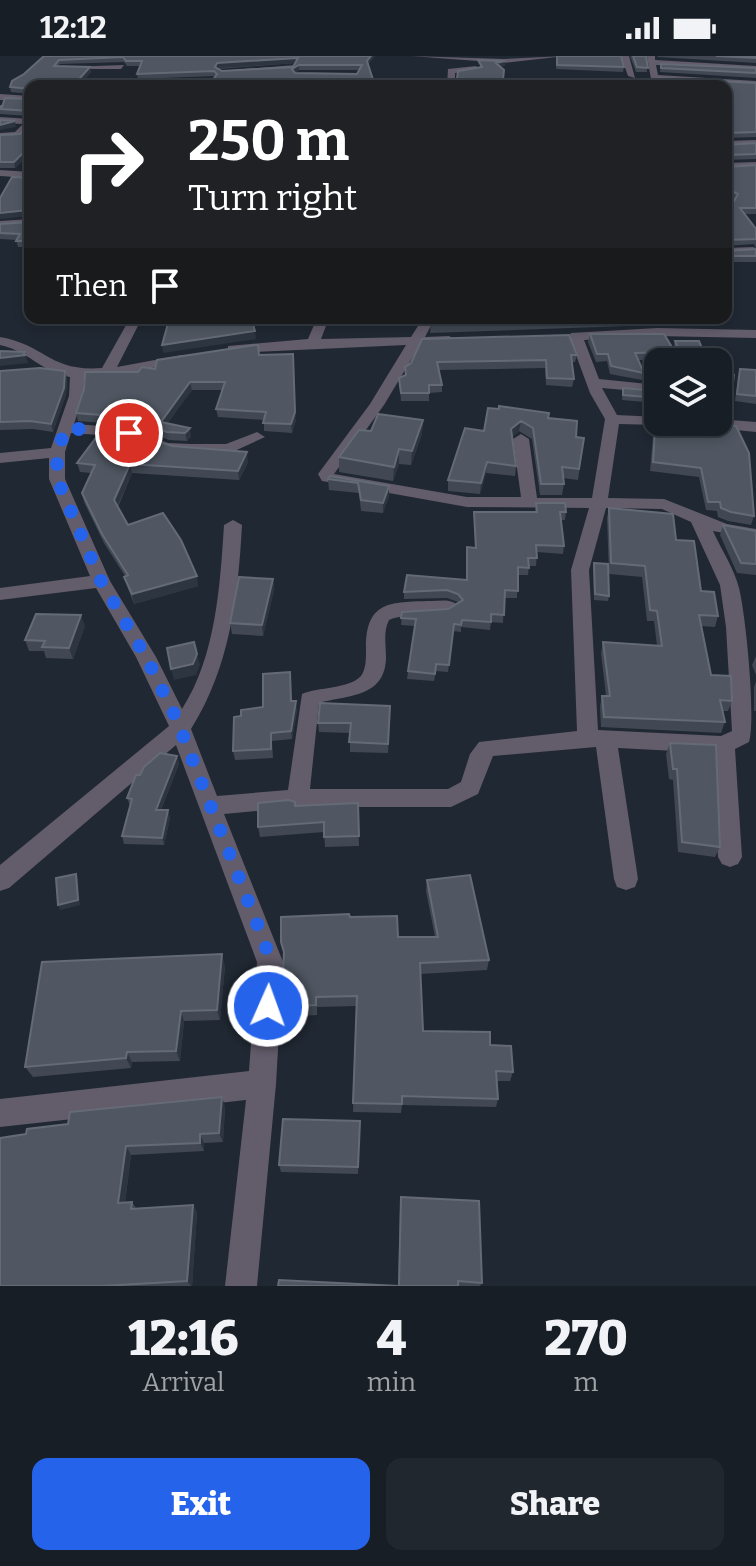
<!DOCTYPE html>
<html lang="en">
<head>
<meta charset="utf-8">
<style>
  :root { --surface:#181e26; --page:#21272e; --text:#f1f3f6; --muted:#9fa2a7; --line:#363c43; --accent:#2563eb }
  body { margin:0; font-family:Bitter,serif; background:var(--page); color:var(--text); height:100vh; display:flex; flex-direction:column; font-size:30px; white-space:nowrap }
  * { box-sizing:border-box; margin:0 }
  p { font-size:26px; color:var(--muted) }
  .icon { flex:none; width:44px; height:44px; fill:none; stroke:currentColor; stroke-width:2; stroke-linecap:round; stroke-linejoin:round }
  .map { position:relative; height:1230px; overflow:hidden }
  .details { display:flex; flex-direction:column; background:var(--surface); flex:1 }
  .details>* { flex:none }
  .top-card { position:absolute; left:24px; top:24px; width:708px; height:244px; border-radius:16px; box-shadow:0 4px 12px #0003,0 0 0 2px var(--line); background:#202124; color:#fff; overflow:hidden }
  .tools { position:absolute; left:644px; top:292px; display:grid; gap:16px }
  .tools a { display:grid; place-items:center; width:88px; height:88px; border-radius:16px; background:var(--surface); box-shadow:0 4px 12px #0003,0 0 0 2px var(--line); font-size:40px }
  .pin { position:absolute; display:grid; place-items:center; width:68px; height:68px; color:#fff; margin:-34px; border:4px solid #fff; border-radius:50%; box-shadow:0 2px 8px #0007 }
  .me { position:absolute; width:88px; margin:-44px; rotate:2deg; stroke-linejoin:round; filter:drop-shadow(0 0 6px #0008) }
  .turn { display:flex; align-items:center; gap:28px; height:168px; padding:0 32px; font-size:36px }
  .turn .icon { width:104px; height:104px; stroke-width:2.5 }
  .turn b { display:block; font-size:56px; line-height:68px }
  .then { display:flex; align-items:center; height:76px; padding:0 32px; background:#0003; gap:16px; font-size:30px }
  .eta { display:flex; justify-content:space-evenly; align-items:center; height:136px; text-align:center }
  .eta b { font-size:48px; font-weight:800; line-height:56px }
  .action { display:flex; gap:16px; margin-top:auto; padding:16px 32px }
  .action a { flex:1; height:92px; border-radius:16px; background:var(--accent); color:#fff; font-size:32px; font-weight:800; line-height:92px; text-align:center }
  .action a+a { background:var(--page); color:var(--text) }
  .status { display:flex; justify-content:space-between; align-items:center; height:56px; padding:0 40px; background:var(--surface); direction:ltr }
  .status svg { height:22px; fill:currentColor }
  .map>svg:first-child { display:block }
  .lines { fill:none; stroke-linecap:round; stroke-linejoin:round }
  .street { fill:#635c6b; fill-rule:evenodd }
  .wall { fill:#414853; fill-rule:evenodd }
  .shaded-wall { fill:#2d3540 }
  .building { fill:#505762; stroke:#646b76; stroke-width:2; fill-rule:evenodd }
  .route { stroke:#2563eb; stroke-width:14; stroke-dasharray:0 25.2 }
</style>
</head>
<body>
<div class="status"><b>12:12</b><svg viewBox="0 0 49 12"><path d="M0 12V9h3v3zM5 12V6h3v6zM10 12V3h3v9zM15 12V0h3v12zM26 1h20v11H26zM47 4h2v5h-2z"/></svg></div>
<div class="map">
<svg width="756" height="1230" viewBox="0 0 756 1230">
  <rect width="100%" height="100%" fill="#202833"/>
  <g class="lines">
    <path class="street" d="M411,0L504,3L565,0L504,7Z
      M621,0H629L635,22L628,20Z
      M647,0H655V4L756,10V14L656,9L658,19L756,25V29L651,23Z
      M124,9L121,13H61L65,11Z
      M296,9L293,13L222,17L218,15Z
      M476,10L479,14L455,17V30H447L448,13Z
      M215,23L212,27L98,30L102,28Z
      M0,38L30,40V46L0,44Z
      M0,61L30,63V71L21,80L0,83V77L15,76L23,68L0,67Z
      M756,84V90L726,91V85Z
      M756,106V112L726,113V107Z
      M0,114L30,116V122L0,120Z
      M30,163V169L0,171V165Z
      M754,191L756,197L726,198V192Z
      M130,262H142L117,311L182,299L189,303L136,316L84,322L83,340L74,368L129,372L168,387L191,388H226L257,376L265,381L228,398H191L161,394L127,381L71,377L65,396V423L110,525L156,601L182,653C216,600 220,530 224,469L233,464L242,469C238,541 230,611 191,673L217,740L288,734L302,638C318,631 349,633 361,620C366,613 366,603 366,595C365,545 389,546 431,545C442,545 452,542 459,551C448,564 408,555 389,564C383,576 386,588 386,602C385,642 347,639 319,647L310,733H448L461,726L470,698L479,686L577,675L571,514L589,452L467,451L322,425L318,418L370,348L406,289L233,297L228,296V290L308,283L317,262H329L321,283L411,281L423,262H435L425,281L449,280L456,284L449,288L420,289L384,349L334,418L467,441H521L513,383L521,378L529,383L537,442H592L605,363L590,337L569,280L571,277L657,272L756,274V282L657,280L584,284L599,323L658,329V337L602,332L617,359L658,361V366H665L658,369L619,368L608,442L664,443L727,468L756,473V483L713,475C721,493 734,512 739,532C746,560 756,663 749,686L735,693L742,801L738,808L730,811L722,808L718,801L714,697L618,692L638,823L635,831L626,834L617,831L614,823L596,691L493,700L478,738L451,751H298L224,758L283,906L276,1028L257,1230H225L246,1044L0,1071V1043L249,1015L257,906L176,689L9,832L0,835V809L169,670L136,601L96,532L0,544V532L90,520L49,423V402L0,407V397L51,392L69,340L70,321C43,317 27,294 0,289V281C46,289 49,316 102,312ZM606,452L662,453L691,466L720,529L726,571L732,675L721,680L598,674L589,514Z
      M728,314L735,318L730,364L756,366V376L685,369L682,366H718L721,318Z"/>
  </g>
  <path class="wall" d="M44,0H375L368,8L375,30L212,25L215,20L138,23L137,18L140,10H127L124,6L60,8L58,10L90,11L91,16L79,30H30V38L11,36L10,31ZM295,7L293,11L222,15L217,13ZM299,14H359L357,18L294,17Z
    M557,0L624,11L623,16L556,13Z
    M630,0H646L647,16H636Z
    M657,0H756V7L658,1Z
    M661,8L756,12V22L660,16Z
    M756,27V81L726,82V30Z
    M30,43V60L0,58V50Z
    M30,68V103L27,100L15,112H0V79L20,78Z
    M726,85L727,89L756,87V103L726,104Z
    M726,106L727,111L756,109V158H744L756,173V193L754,188L726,190V143L734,145L735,144L726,138Z
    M30,164V191H18L16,184L0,183V168L29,166Z
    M756,193V206H726L728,195Z
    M474,262H655L654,269L430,277L431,268L474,263Z
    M590,278L673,293L675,285L706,302V306H677L674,298L673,304H638L644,317L642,324L610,318L607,305L596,306L588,286Z
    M259,299L296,364L292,377L264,375V364L218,361L216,353L222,334H192L167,367L191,380L187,385L169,384L129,369L78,365L76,357L138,316Z
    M577,299L575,306H572L574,323L572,331L546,329L545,312L439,314L442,329V336L429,337V345H401L399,322L405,320V311L411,307Z
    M740,313L756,314V348L735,345L738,320Z
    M0,315H65L67,322L66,339L53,376L33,373L0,374Z
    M623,332L646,341L645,346L622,344Z
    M488,352L548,362L576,381L584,382L578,424L563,422L564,428L562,439H540L532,383L519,375L512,381L516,410L515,420L486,417L480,438L448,435V424L484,375Z
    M423,364L422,378L411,409L399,408L393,425L339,416V401L371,375Z
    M695,366L754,460L751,469L728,465L718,461L717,455L706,454L699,421L650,415L653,381L655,373L693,379Z
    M172,390L248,406L239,424L132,417L118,451L128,469L198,530L134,548L127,530L125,520L104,487L84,446L82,437L91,417L80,416L77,407Z
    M328,423L389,430V440L383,457L361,455L359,437L329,434Z
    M536,447L566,456L565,464H561L564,490L563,498L537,496L536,510H529L528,519H518L517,542H504L503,567L491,566L490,574L461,571V576L453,575L448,616L436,615L434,625L407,623L415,570L401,569L402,556L448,553L458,546L447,542L404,543V536L467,524V491L475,492L474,456H535Z
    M609,452L676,484L701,535L718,560L715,571L701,570L711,619L732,645L728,655H723L725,666L721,677L601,671L600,650L602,640H606L601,597L603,586L657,590L654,565H647L642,521L609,518L607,462Z
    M723,469L756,475V519L737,517L720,479Z
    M594,507L609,540L608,545L594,544L593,512Z
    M273,523L274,534L263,580L232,578L230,567Z
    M85,570L73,603L46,602L44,595H29L25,584Z
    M756,600V619L752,609Z
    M756,626V655H754V631Z
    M292,645L297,654L292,683L272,685L273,702L235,704L233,695L241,660L263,651Z
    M390,650L388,697L350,696V677L319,676L318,667Z
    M670,687L720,791L715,801L678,796L673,724L669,723L666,698Z
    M177,700L179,708L161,754H168L170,762L164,789L124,788L122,780L130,750L127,742L140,719Z
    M358,747L359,790L325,791L324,776L260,781L258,771L295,750Z
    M427,824L489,904L487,914L420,918L423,975L490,989L513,1016L510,1025H497L498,1043L496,1051L402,1049L401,1057L353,1056L356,950L317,951V959L283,961L281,951L284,901L281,886L350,861L398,881H435L426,835Z
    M225,910L220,964L184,965L180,1005L132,1006L131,1012L33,1021L25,1011Z
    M225,1051L223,1086L204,1087V1095L131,1099L125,1147L132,1146L136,1152L193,1149L197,1157L192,1230H0V1082Z
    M360,1072L358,1118L281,1116L279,1109Z
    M400,1152L482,1227L480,1230H278H398Z"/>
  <path class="shaded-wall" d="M371,0H375L367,9V5Z
    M298,2V7L218,12L215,16V11L217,7Z
    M505,5V10L495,11L496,7Z
    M299,9V14L292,18V13Z
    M90,11L91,16L79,30H73Z
    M15,65L16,71L0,74V69Z
    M25,95L27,100L15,112L14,106Z
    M28,154L30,160L0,163V157Z
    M255,275L256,283L163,297L162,289Z
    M25,296L28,307L0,310V302Z
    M293,306L296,364L292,377L291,368Z
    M65,315L67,322L66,339L53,376L51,368Z
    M190,326L192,334L163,374L161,366Z
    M423,364L422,378L411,409L412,395Z
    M521,365L519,375L510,383L511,373Z
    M190,372L191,380L187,385L185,377Z
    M399,393V408L393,425L394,411Z
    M247,396L248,406L239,424L238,415Z
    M487,406L486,417L480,438L481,427Z
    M130,408L132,417L116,453L114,444Z
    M389,430V440L383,457V447Z
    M197,520L198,530L134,548L132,538Z
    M273,523L274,534L263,580L262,569Z
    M81,559L85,570L73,603L69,592Z
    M197,598L200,609L196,619L174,624L171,613Z
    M296,645L297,654L292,683L291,675Z
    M177,700L179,708L158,761L156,754Z
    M168,754L170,762L164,789L162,782Z
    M76,818L78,823L80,849L60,854L58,849Z
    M222,898L225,910L220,964L217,954Z
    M181,955L184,965L180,1005L176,995Z
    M127,996L132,1006L131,1012L126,1002Z
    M222,1041L225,1051L223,1086L219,1077Z
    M200,1078L204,1087V1095L200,1087Z
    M126,1090L131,1099L124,1155L118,1147Z
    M193,1149L197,1157L192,1230H191L187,1225Z"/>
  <path class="building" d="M44,0H371L367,5L375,30H146V27L212,25L217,18L214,15L137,18L142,5H126L123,1L59,4L54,10L90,11L73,30H30V33L10,31L12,25L24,18ZM298,2L293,11L222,15L215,11L217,7ZM299,9H362L357,18L295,17L292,13Z
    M557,0H621L624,11L557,9Z
    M633,0H646L648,12L637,11Z
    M716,0H756V2Z
    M478,4L505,5L496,7L504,14L503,24H512L515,30H456L458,15L482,11Z
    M661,8L756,12V17L661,12Z
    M660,22L756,27V76L727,77L726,78V30H626Z
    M5,42L30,43V62L29,55L0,53V50L2,51Z
    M0,64L15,65L0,69Z
    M30,68V98L25,95L14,106H0V79L20,78Z
    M726,85L727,89L756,87V98L727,99L726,100Z
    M726,106L727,111L756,109V152H740L756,173V183L726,184V143L734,145L738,138L727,133L726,136Z
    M12,121L30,122V159L28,154L0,157V142Z
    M30,164V185H16L20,178L0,177V168L29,166Z
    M726,193L728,195L756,193V200H726Z
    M201,262H229L227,267L252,265L255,275L162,289L169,264Z
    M434,262L478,263L477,262H604L431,268Z
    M590,278H664L675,296L635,297L644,317L611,310L608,298H597Z
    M569,279L577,299H571L574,323L547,322L546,304L437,306L442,329H429V337H401L399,322L406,319L405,311L411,307L422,283Z
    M675,285H699L706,302H682Z
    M255,289H258L259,299L293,298L295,356L291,368L263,367L266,356L216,353L225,326H190L161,366L190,372L185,377L167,376L127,361L76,357L84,333L85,316H138L142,311L155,313L157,304Z
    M0,295L25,296L23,299H26L0,302Z
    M40,312L65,315L64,332L51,368L30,365L0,366V315Z
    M740,313L756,314V340L737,338Z
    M623,332L645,334L646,341L623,339Z
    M499,350L549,357L548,362L577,365L576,381L584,382L579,413L562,411L564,428H541L533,372L521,365L511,373L516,410L487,406L481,427L448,424L465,372L484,375L488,352L499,353Z
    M378,358L423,364L412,395L399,393L394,411L339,401L359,374L371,375Z
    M696,366L736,370L749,397L754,460L731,456L721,452L720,446H708L701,412L653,406L655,373L696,379Z
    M101,375H124L172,390L247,396L238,415L130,408L114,444L128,469L163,457L181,484L197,520L132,538L124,521L128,519L102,478L82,437L95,409L77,407Z
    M330,420L389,430L383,447L361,444L358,427L328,423Z
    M536,447H565L566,456H560L564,490L536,489L537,502H528L529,512L518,511V535L505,534L504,559L491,558V566L462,564L461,569L454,568L449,609L436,608L435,618L408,615L416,563L401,562L402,556L448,553L463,544L458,538L447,534L404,536L407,519L467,524V491L476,492L474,456H537Z
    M609,452L673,458L676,484L694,485L701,535L714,536L718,560L699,559L711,619L731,620L732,645L720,644L725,666L604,661L602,640H610L603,586L662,590L657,555L650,554L645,510L611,507Z
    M723,469L756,475V508L741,507Z
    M594,507L608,508L609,540L595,538Z
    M239,521L273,523L262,569L230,567Z
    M36,558L81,559L69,592L42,591L45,585L25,584Z
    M194,586L197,598L193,608L171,613L167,592Z
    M290,616L291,645H296L291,675L271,677V693L233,695L234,661L241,660V654L263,651V618Z
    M320,647L390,650L388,688L349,686L351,667H318Z
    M670,687L716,689L720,791L682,786L677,713H673Z
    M160,697L177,700L156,754H168L162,782L122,780L132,743L127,742L136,719H140L144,711Z
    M289,744L295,746V750L358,747L359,780L324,781V766L258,771V747Z
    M76,818L78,844L58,849L56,822Z
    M470,819L489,904L420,907L423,975L490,976V989L511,990L513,1016L496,1015L498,1043L402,1040V1048L353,1047L357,940L316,941V949L281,951L284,896L281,886V861L349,858L350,861L397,860L398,881H438L427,824Z
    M222,898L217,954L181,955L176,995L127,996L126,1002L25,1011L42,906Z
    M222,1041L219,1077L200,1078V1087L126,1090L118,1147L132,1146L131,1153L193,1149L187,1225L103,1230H0V1082L26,1078L27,1073L68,1068L70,1056Z
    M283,1063L360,1065L358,1111L279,1109Z
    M401,1141L479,1145L482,1227L458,1225V1230H278L279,1224L399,1230Z"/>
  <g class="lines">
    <path class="route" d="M129,377L66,372L57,396V423L101,525L146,601L176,662L265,888L270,906L268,950"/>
  </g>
</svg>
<div class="tools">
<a><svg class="icon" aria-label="layers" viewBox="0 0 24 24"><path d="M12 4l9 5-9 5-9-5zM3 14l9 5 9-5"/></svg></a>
</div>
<div class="pin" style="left:129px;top:377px;background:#d93025"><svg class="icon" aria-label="arrive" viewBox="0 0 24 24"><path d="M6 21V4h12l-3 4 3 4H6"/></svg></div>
<svg class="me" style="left:268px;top:950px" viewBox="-20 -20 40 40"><circle r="17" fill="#2563eb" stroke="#fff" stroke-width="3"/><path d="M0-11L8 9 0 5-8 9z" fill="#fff"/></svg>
<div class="top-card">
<div class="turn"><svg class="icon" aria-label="right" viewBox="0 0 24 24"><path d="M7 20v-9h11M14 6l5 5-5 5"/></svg><div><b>250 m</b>Turn right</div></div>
<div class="then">Then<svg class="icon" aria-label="arrive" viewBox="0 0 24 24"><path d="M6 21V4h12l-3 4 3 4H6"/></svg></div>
</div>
</div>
<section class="details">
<div class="eta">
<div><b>12:16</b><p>Arrival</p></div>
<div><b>4</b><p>min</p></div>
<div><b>270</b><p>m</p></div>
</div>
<div class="action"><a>Exit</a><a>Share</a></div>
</section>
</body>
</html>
